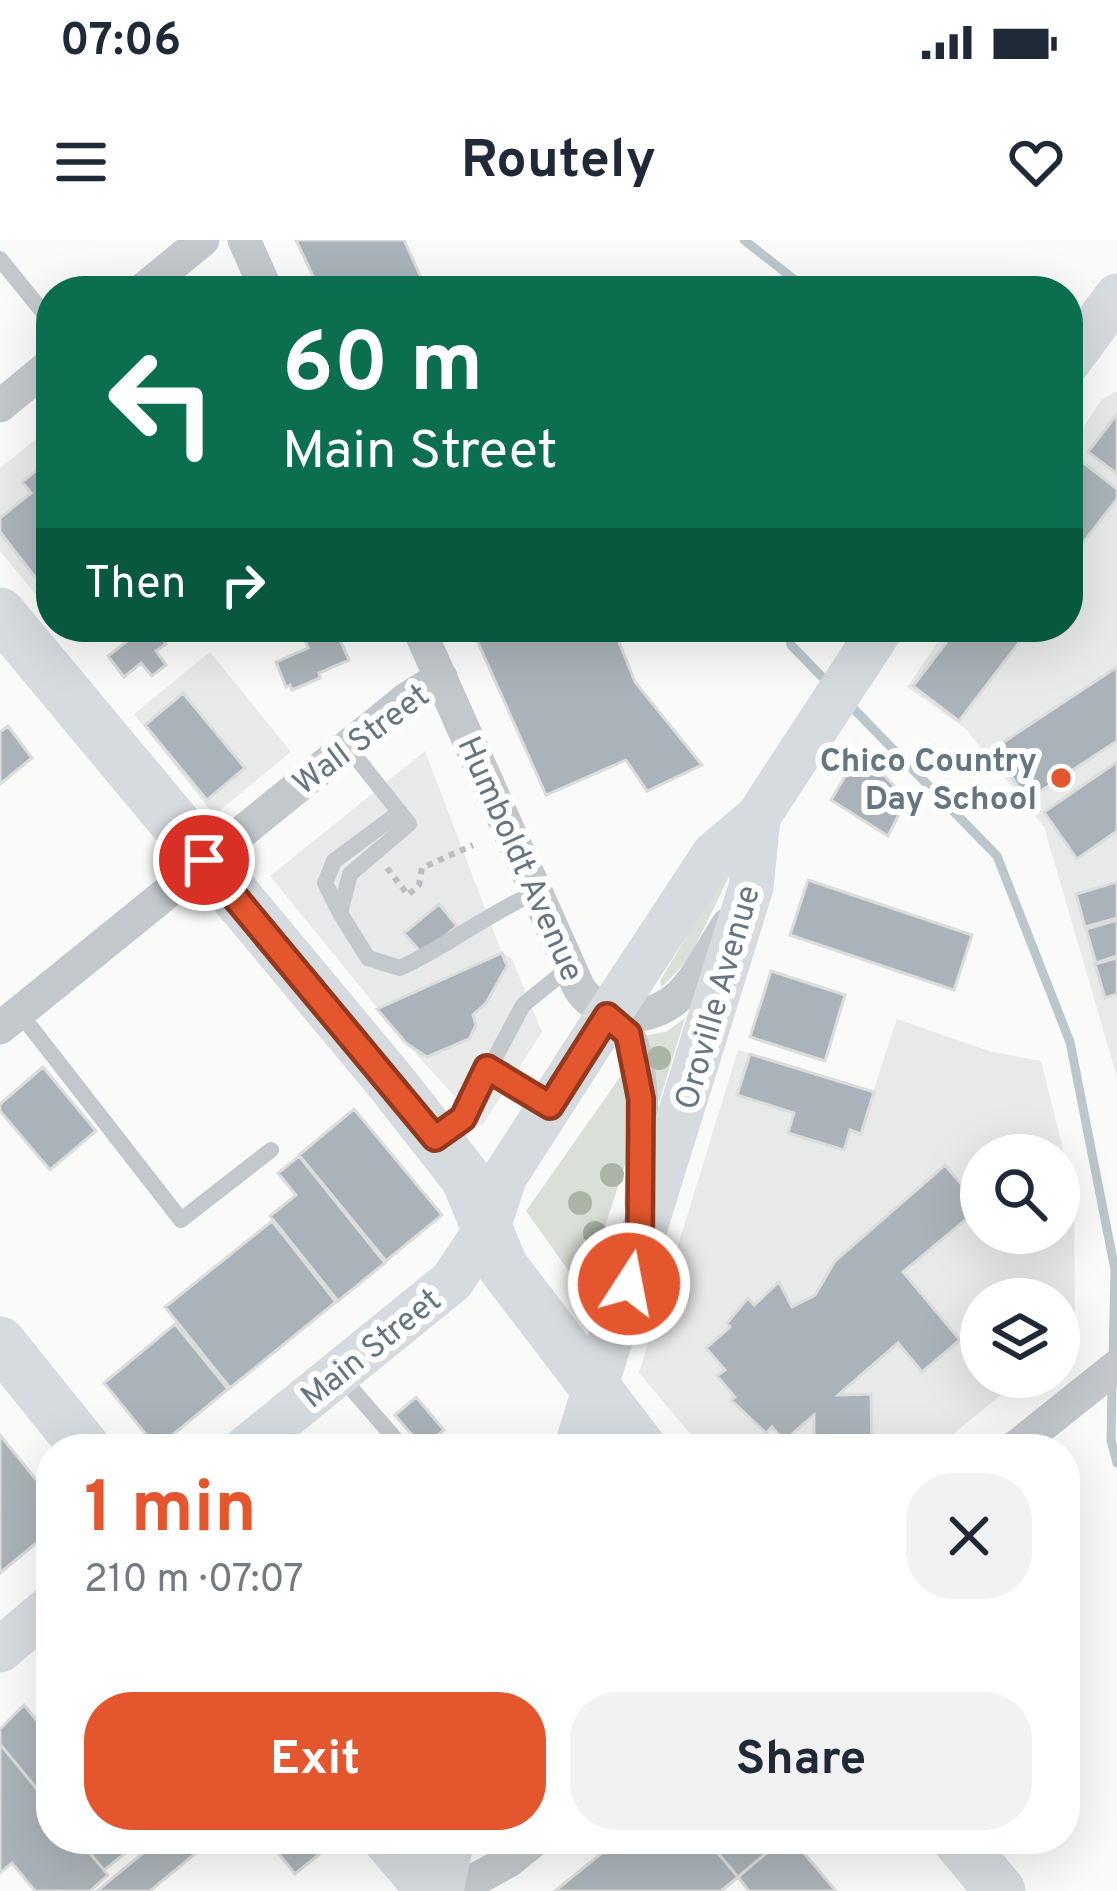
<!DOCTYPE html>
<html lang="en">
<head>
<meta charset="utf-8">
<style>
  :root { --surface:#fff; --page:#f2f2f3; --text:#1f2937; --muted:#747a83; --accent:#e4572e }
  body { margin:0; font-family:Overpass,sans-serif; background:var(--page); color:var(--text); height:100vh; display:flex; flex-direction:column; font-size:45px; white-space:nowrap }
  * { box-sizing:border-box; margin:0 }
  p { font-size:39px; color:var(--muted) }
  .icon { flex:none; width:66px; height:66px; fill:none; stroke:currentColor; stroke-width:2; stroke-linecap:round; stroke-linejoin:round }
  .map { position:relative; flex:1; overflow:hidden }
  .drawer { position:absolute; left:36px; top:1194px; width:1044px; height:420px; display:flex; flex-direction:column; background:var(--surface); border-radius:48px; box-shadow:0 12px 48px #0002 }
  .drawer>* { flex:none }
  .hud { position:absolute; left:36px; top:36px; width:1047px; height:366px; border-radius:48px; box-shadow:0 12px 48px #0002; background:#0b6e4f; color:#fff; overflow:hidden }
  .tools { position:absolute; left:960px; top:894px; display:grid; gap:24px }
  .tools a { display:grid; place-items:center; width:120px; height:120px; border-radius:50%; background:var(--surface); box-shadow:0 12px 48px #0002; font-size:60px }
  .pin { position:absolute; display:grid; place-items:center; width:102px; height:102px; color:#fff; margin:-51px; border:6px solid #fff; border-radius:50%; box-shadow:0 3px 12px #0007 }
  .me { position:absolute; width:132px; margin:-66px; rotate:11deg; stroke-linejoin:round; filter:drop-shadow(0 0 9px #0008) }
  .turn { display:flex; align-items:center; gap:42px; height:252px; padding:0 48px; font-size:54px }
  .turn .icon { width:156px; height:156px; stroke-width:2.5 }
  .turn b { display:block; font-size:84px; line-height:102px }
  .then { display:flex; align-items:center; height:114px; padding:0 48px; background:#0003; gap:24px; font-size:45px }
  .round { display:grid; place-items:center; flex:none; width:126px; height:126px; border-radius:48px; background:var(--page) }
  .overview { display:flex; align-items:center; justify-content:space-between; height:204px; padding:0 48px }
  h1 { font-size:72px; font-weight:700; line-height:90px; color:var(--accent) }
  .cta { display:flex; gap:24px; margin-top:auto; padding:24px 48px }
  .cta a { flex:1; height:138px; border-radius:48px; background:var(--accent); color:#fff; font-size:48px; font-weight:700; line-height:138px; text-align:center }
  .cta a+a { background:var(--page); color:var(--text) }
  .status { display:flex; justify-content:space-between; align-items:center; height:84px; padding:0 60px; background:var(--surface); direction:ltr }
  .status svg { height:33px; fill:currentColor }
  header { display:flex; justify-content:space-between; align-items:center; height:156px; padding:0 48px; background:var(--surface); font-size:54px; font-weight:700 }
  .map>svg:first-child { display:block }
  .built { fill:#e8e9e9; fill-rule:evenodd }
  .green { fill:#dadfd7 }
  .lines { fill:none; stroke-linecap:round; stroke-linejoin:round }
  .stream { stroke:#bbc7cb; stroke-width:9 }
  .building { fill:#aab3b9; stroke:#dcdcda; stroke-width:3 }
  .path { stroke:#bbbfc2; stroke-width:6; stroke-dasharray:6 6; stroke-linecap:butt }
  .service { stroke:#c3c8cc; stroke-width:16 }
  .minor { stroke:#c3c8cc; stroke-width:33 }
  .secondary { stroke:#d6dbdf; stroke-width:45 }
  .primary { stroke:#d6dbdf; stroke-width:51 }
  .tree { fill:#aab4a7 }
  .route-casing { stroke:#94391e; stroke-width:30 }
  .route { stroke:#e4572e; stroke-width:21 }
  .poi-dot { fill:#e4572e; stroke:#fff; stroke-width:4.5 }
  .labels { text-anchor:middle; stroke-width:12; stroke-linejoin:round; paint-order:stroke }
  .street-label { font-size:33px; fill:#657683; stroke:#fff }
  .poi-label { font-size:33px; font-weight:bold; fill:#657683; stroke:#fff; text-anchor:end }
</style>
</head>
<body>
<div class="status"><b>07:06</b><svg viewBox="0 0 49 12"><path d="M0 12V9h3v3zM5 12V6h3v6zM10 12V3h3v9zM15 12V0h3v12zM26 1h20v11H26zM47 4h2v5h-2z"/></svg></div>
<header><svg class="icon" aria-label="menu" viewBox="0 0 24 24"><path d="M4 6h16M4 12h16M4 18h16"/></svg>Routely<svg class="icon" aria-label="heart" viewBox="0 0 24 24"><path d="M12 20l-8-8c-3-5 5-10 8-4 3-6 11-1 8 4z"/></svg></header>
<div class="map">
<svg width="1117" height="1651" viewBox="0 0 1117 1651">
  <rect width="100%" height="100%" fill="#fafaf8"/>
  <path class="built" d="M1117,151V837L1044,587L966,489L907,447L948,387H1068V210L1102,159Z
    M51,187V373L0,311V228Z
    M210,412L291,512L214,575L134,474Z
    M425,511L502,713L512,719L542,792L482,886L406,803L270,636Z
    M897,779L992,812L1041,821L1074,953L1075,1095L1059,1108V1059H981V1137H1023L935,1209H703L639,1133L738,810L873,852ZM981,915H1059V993H981Z"/>
  <path class="green" d="M734,618H738L689,719L662,747L660,741Z
    M685,778L659,862L635,797L666,792Z
    M625,830L629,912L584,1052L526,971Z"/>
  <g class="lines">
    <path class="stream" d="M744,0L809,51
      M787,387L791,405L829,444
      M849,464L997,616L1070,802L1115,1030L1113,1119
      M1112,1142L1111,1200L1117,1223"/>
  </g>
  <path class="building" d="M296,0H404L427,51H320Z
    M1117,174V234L1088,212Z
    M1076,217L1117,249V259L1068,322V228Z
    M51,218V332L39,342L0,292V278L31,253L22,242Z
    M145,387H153L166,404L156,411L166,425L152,436L141,423L124,437L108,416Z
    M322,387H334L349,420L319,433L320,438L292,450L290,445L286,447L276,422L308,408L303,395Z
    M471,387H613L635,442L702,525L647,551L626,520L546,555Z
    M958,387H1031L959,481L913,446Z
    M1117,427V501L1027,560L993,509Z
    M183,453L245,528L207,560L145,485Z
    M8,486L32,518L0,544V492Z
    M860,511L907,559L888,596L831,560Z
    M1117,522V591L1077,619L1044,572Z
    M808,640L972,695L954,750L790,695Z
    M1117,642V678L1085,687L1076,654Z
    M439,664L457,686L423,715L404,693Z
    M1117,680V716L1096,723L1086,689Z
    M502,713L507,726L486,763L473,775L476,785L469,799L427,817L406,803L377,769Z
    M1117,718V754L1105,758L1095,724Z
    M771,731L845,755L825,821L750,797Z
    M750,814L874,852L861,894L850,890L844,910L788,893L794,873L737,855Z
    M43,827L96,891L50,930L0,871V864Z
    M354,869L442,975L386,1021L299,915Z
    M299,916L385,1023L338,1061L270,976L296,955L278,933Z
    M945,925L981,967L903,1032L960,1100L922,1132L898,1103L838,1155L871,1154L872,1209H814V1175L784,1201L772,1187L766,1193L731,1160L735,1157L717,1136L725,1130L706,1108L730,1087L727,1083L748,1058L754,1065L779,1042L792,1067L815,1055L835,1021Z
    M272,981L336,1062L230,1148L165,1067Z
    M175,1084L228,1149L157,1208L104,1143Z
    M416,1157L444,1190L423,1208L395,1175Z
    M0,1195L51,1258V1291L0,1333Z
    M24,1465L51,1498V1566L0,1504V1489Z
    M0,1504L51,1566V1599H78L108,1635L90,1651H35L12,1623L0,1633Z
    M78,1599H133L137,1604L104,1630Z
    M160,1599H213L150,1651H97Z
    M267,1599H320L327,1608L295,1634Z
    M619,1599H706L738,1637L721,1651H555Z
    M706,1599H783L738,1637Z
    M783,1599H792L836,1651H749L738,1637Z"/>
  <g class="lines">
    <path class="path" d="M387,628L408,655L419,645L422,628L473,605"/>
    <path class="service" d="M0,19L51,82
      M347,506L409,584L350,634L340,673L368,718L400,728C448,706 488,673 537,652
      M340,673L325,643L334,621L400,572
      M19,772L181,980L271,910
      M487,828L548,864
      M440,894L463,878L523,765L570,727
      M338,1133L404,1209"/>
    <path class="minor" d="M244,0L267,51
      M141,51L203,0
      M0,166L51,124
      M418,387L579,748C591,768 617,774 627,793C648,830 642,922 641,964
      M607,777C682,781 692,740 728,684
      M0,788L405,460L441,437
      M1013,1209L1117,1126
      M454,1651L509,1621L536,1599"/>
    <path class="secondary" d="M1068,122L1117,56
      M245,1209L452,1041L488,987L505,936L607,777L714,614L758,577L882,387
      M576,1209L751,647L758,577
      M0,1410L51,1367
      M441,1651L452,1599"/>
    <path class="primary" d="M0,373L390,841L466,938L503,1027L642,1209
      M0,1102L86,1209
      M388,1599L432,1651
      M957,1599L1000,1651"/>
  </g>
  <g class="tree">
    <circle cx="659" cy="818" r="12"/>
    <circle cx="612" cy="935" r="12"/>
    <circle cx="580" cy="963" r="12"/>
    <circle cx="595" cy="993" r="12"/>
  </g>
  <g class="lines">
    <defs>
      <path id="route" d="M204,620L435,898L463,878L487,828L550,866L607,776L628,794L641,859L640,1008L629,1044"/>
    </defs>
    <use href="#route" class="route-casing"/>
    <use href="#route" class="route"/>
  </g>
  <circle class="poi-dot" cx="1061" cy="538" r="12"/>
  <g class="labels">
    <g class="street-label">
      <text transform="translate(360 498) rotate(-37)" y="12">Wall Street</text>
      <text transform="translate(522 618) rotate(66)" y="12">Humboldt Avenue</text>
      <text transform="translate(716 757) rotate(-74)" y="12">Oroville Avenue</text>
      <text transform="translate(370 1107) rotate(-39)" y="12">Main Street</text>
    </g>
    <g class="poi-label">
      <text x="1037" y="531">Chico Country<tspan x="1037" dy="38">Day School</tspan></text>
    </g>
  </g>
</svg>
<div class="tools">
<a><svg class="icon" aria-label="search" viewBox="0 0 24 24"><circle cx="10" cy="10" r="6"/><path d="M15 15l6 6"/></svg></a>
<a><svg class="icon" aria-label="layers" viewBox="0 0 24 24"><path d="M12 4l9 5-9 5-9-5zM3 14l9 5 9-5"/></svg></a>
</div>
<div class="pin" style="left:204px;top:620px;background:#d93025"><svg class="icon" aria-label="arrive" viewBox="0 0 24 24"><path d="M6 21V4h12l-3 4 3 4H6"/></svg></div>
<svg class="me" style="left:629px;top:1044px" viewBox="-20 -20 40 40"><circle r="17" fill="#e4572e" stroke="#fff" stroke-width="3"/><path d="M0-11L8 9 0 5-8 9z" fill="#fff"/></svg>
<div class="hud">
<div class="turn"><svg class="icon" aria-label="left" viewBox="0 0 24 24"><path d="M17 20v-9H6M10 6l-5 5 5 5"/></svg><div><b>60 m</b>Main Street</div></div>
<div class="then">Then<svg class="icon" aria-label="right" viewBox="0 0 24 24"><path d="M7 20v-9h11M14 6l5 5-5 5"/></svg></div>
</div>
<section class="drawer">
<div class="overview"><div><h1>1 min</h1><p>210 m · 07:07</p></div><a class="round"><svg class="icon" aria-label="close" viewBox="0 0 24 24"><path d="M6 6l12 12M18 6L6 18"/></svg></a></div>
<div class="cta"><a>Exit</a><a>Share</a></div>
</section>
</div>
</body>
</html>
